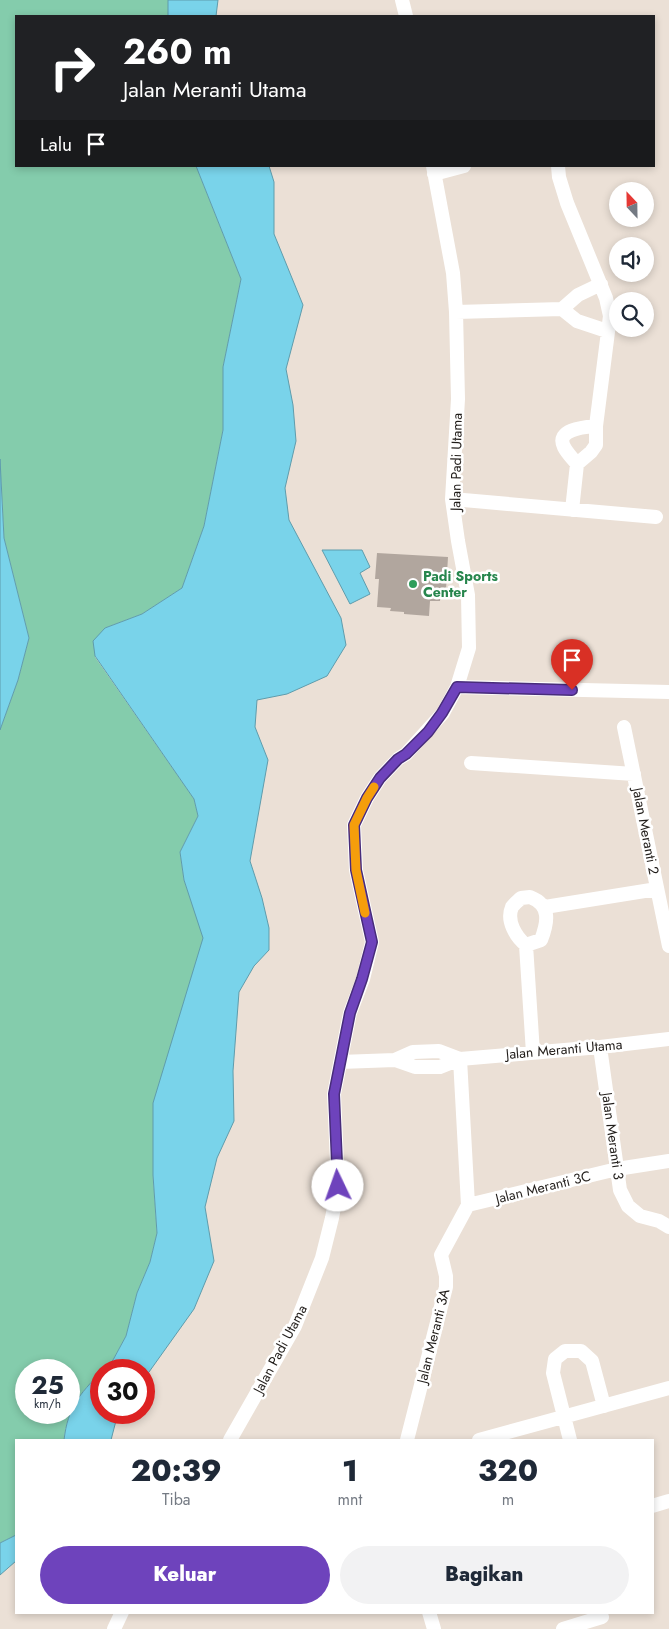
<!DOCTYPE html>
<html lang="id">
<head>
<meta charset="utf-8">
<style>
  :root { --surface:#fff; --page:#f2f2f3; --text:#1f2937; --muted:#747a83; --accent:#6e43bc }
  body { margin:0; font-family:Jost,sans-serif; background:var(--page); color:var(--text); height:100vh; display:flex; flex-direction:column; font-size:19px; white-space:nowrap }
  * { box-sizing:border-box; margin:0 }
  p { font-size:16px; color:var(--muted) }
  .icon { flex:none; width:28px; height:28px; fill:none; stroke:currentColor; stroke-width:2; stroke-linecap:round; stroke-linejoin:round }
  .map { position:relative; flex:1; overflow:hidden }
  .panel { position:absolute; left:15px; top:1439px; width:639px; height:175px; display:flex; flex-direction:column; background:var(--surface); border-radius:0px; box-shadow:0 2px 8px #0003 }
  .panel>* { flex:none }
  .hud { position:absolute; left:15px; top:15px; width:640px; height:152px; border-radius:0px; box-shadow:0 2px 8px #0003; background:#202124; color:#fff; overflow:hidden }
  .needle { width:32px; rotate:338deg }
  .controls { position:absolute; left:609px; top:182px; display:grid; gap:10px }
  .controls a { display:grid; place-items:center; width:45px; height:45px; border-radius:50%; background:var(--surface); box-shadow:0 2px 8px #0003; font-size:25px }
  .speed { position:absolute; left:15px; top:1359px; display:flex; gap:10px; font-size:25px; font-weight:700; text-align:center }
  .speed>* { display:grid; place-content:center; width:65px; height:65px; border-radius:50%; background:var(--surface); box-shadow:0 2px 8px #0003; line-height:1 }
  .speed small { font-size:12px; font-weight:400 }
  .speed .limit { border:8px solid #d22; background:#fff; color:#111 }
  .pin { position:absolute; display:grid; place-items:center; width:42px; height:42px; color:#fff; margin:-51px -21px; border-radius:50% 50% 50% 0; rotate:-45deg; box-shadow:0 0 5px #0007 }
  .pin .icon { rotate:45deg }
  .me { position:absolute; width:55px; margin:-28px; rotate:357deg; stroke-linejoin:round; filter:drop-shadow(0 0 4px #0008) }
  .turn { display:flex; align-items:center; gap:18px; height:105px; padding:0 25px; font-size:22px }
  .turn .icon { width:65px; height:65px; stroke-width:2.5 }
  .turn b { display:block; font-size:35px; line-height:42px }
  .then { display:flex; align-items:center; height:48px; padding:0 25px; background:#0003; gap:10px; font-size:19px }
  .eta { display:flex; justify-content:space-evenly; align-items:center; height:85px; text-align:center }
  .eta b { font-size:30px; font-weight:800; line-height:35px }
  .cta { display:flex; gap:10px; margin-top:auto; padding:10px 25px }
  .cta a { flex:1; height:58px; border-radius:30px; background:var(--accent); color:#fff; font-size:20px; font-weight:800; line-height:58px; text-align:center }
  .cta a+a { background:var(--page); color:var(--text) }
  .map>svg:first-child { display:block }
  .green { fill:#84ccac; fill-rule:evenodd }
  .water { fill:#79d3ea; stroke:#5f9cac }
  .building { fill:#b1a69e }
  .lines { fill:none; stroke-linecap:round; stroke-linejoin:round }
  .minor { stroke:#fff; stroke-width:14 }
  .route-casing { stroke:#482c7a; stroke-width:12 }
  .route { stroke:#6e43bc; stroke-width:9 }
  .slow { stroke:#f59e0b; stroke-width:9 }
  .leisure-dot { fill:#2e9e5b; stroke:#fff; stroke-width:2 }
  .labels { text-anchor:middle; stroke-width:5; stroke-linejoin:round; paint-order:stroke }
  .street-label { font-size:14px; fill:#211d1a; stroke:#fff }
  .leisure-label { font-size:14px; font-weight:bold; fill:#27864d; stroke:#fff; text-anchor:start }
</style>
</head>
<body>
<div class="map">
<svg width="669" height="1629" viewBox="0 0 669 1629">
  <rect width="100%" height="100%" fill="#ebe0d6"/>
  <path class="green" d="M0,0H168V16H16V166H196L241,279L223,367V430L204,526L182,588L142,614L105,628L95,657L194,799L198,816L180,852L184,880L204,938L190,983L153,1175L157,1233L150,1262L137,1293L126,1336L113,1360L103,1370H101V1372C79,1395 68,1407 64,1440H16V1535L0,1543V730L18,680L29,638L4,538L0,459ZM26,1370H69V1412H26Z"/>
  <path class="water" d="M168,0H218L216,16H168Z
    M196,166H269L274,182V234L303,305L286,369L293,405L296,441L285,488L289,520L341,618L346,645L327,676L287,694L257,700L255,727L268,760L250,861L262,898L269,928V950L254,966L239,992L233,1071L234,1121L217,1158L205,1207L214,1261L194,1309L144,1379V1370H103L113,1360L126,1336L137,1293L150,1262L157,1233L153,1175V1103L203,938L184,880L180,852L198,816L194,799L95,656L93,641L105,628L142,614L182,588L204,526L223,430V367L241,279Z
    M0,459L4,538L29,638L18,680L0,730Z
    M322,550H362L370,567L360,573L370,594L350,604Z
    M101,1372V1412L118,1413L111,1440H64C68,1407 79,1395 101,1372Z
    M16,1535V1561L0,1575V1543Z"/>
  <path class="building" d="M377,553L448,557L446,590H441L440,601H430L429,616L404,614V612L390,611L391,608L377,607L379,579H375Z"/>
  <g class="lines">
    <path class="minor" d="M402,0L406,16
      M558,166L559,177L567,203L606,298L610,316L596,426V445L591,452L577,464L572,510
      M434,174L464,166
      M601,284L578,295L562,309L577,321L607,331
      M456,312L562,309
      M577,464C573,459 567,453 564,447C555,429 585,427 596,426
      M452,499L656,517
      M457,687L669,692
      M624,727L669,946
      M471,763L634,774
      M530,897C551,905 548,922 541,940L526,945C516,937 506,921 512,907C514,904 518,901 521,898Z
      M545,907L657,889
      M526,945L533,1053
      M600,1047L620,1190L628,1206L640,1216L659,1221L669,1227
      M395,1060L413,1052L439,1051L460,1059
      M340,1062L395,1060L415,1067H440L460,1059L600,1047L669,1039
      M468,1205L617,1169L669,1161
      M230,1440L295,1326L322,1258L332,1218L338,1186L334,1094L350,1013L363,979L372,942L356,870L354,825L367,798L380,778L398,759L406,754L443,713L457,687L469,648L468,595L458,541L452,499L458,399L456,312L453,273L433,166
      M407,1440L446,1287V1276L441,1255L468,1205L460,1059
      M479,1440L669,1388
      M570,1440L553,1373L555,1359L565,1351H581L592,1361L604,1406
      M652,1506L669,1501
      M429,1612L434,1629
      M114,1629L122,1612
      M563,1629L602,1617"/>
  </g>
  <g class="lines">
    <defs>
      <path id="route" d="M338,1186L334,1094L350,1013L362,979L372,942L356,870L354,825L367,798L380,778L398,759L406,754L428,732L442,713L457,687L572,690"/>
    </defs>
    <use href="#route" class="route-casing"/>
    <use href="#route" class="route"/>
    <path class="slow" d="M365,913L356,870L354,825L367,798L374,787"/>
  </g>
  <circle class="leisure-dot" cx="413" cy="584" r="5"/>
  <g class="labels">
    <g class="street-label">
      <text transform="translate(456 462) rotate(-89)" y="5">Jalan Padi Utama</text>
      <text transform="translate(646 831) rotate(79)" y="5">Jalan Meranti 2</text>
      <text transform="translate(564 1049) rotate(-5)" y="5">Jalan Meranti Utama</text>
      <text transform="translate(613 1136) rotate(82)" y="5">Jalan Meranti 3</text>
      <text transform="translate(543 1187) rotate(-14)" y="5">Jalan Meranti 3C</text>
      <text transform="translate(433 1336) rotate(-76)" y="5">Jalan Meranti 3A</text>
      <text transform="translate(280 1349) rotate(-62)" y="5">Jalan Padi Utama</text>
    </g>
    <g class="leisure-label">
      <text x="423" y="581">Padi Sports<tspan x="423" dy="16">Center</tspan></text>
    </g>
  </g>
</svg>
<div class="controls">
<a><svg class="needle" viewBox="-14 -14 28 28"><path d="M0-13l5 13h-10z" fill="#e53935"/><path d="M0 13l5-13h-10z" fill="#747a83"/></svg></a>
<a><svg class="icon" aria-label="sound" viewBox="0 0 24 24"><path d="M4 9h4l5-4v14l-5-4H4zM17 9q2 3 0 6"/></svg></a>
<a><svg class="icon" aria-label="search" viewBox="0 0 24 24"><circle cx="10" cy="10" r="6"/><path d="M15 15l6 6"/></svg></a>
</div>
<div class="speed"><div>25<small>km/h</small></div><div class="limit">30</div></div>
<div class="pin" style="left:572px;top:690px;background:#d93025"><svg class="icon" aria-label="arrive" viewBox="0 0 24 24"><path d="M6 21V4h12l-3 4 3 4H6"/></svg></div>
<svg class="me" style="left:338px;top:1186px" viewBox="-20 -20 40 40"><circle r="19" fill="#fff"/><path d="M0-13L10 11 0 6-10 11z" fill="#6e43bc"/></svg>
<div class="hud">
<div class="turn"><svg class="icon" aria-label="right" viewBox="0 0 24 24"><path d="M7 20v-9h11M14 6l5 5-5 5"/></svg><div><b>260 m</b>Jalan Meranti Utama</div></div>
<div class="then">Lalu<svg class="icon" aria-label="arrive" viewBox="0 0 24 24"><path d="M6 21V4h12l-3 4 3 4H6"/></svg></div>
</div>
<section class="panel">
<div class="eta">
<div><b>20:39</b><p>Tiba</p></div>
<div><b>1</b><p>mnt</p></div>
<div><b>320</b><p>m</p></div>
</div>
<div class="cta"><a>Keluar</a><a>Bagikan</a></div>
</section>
</div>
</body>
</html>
